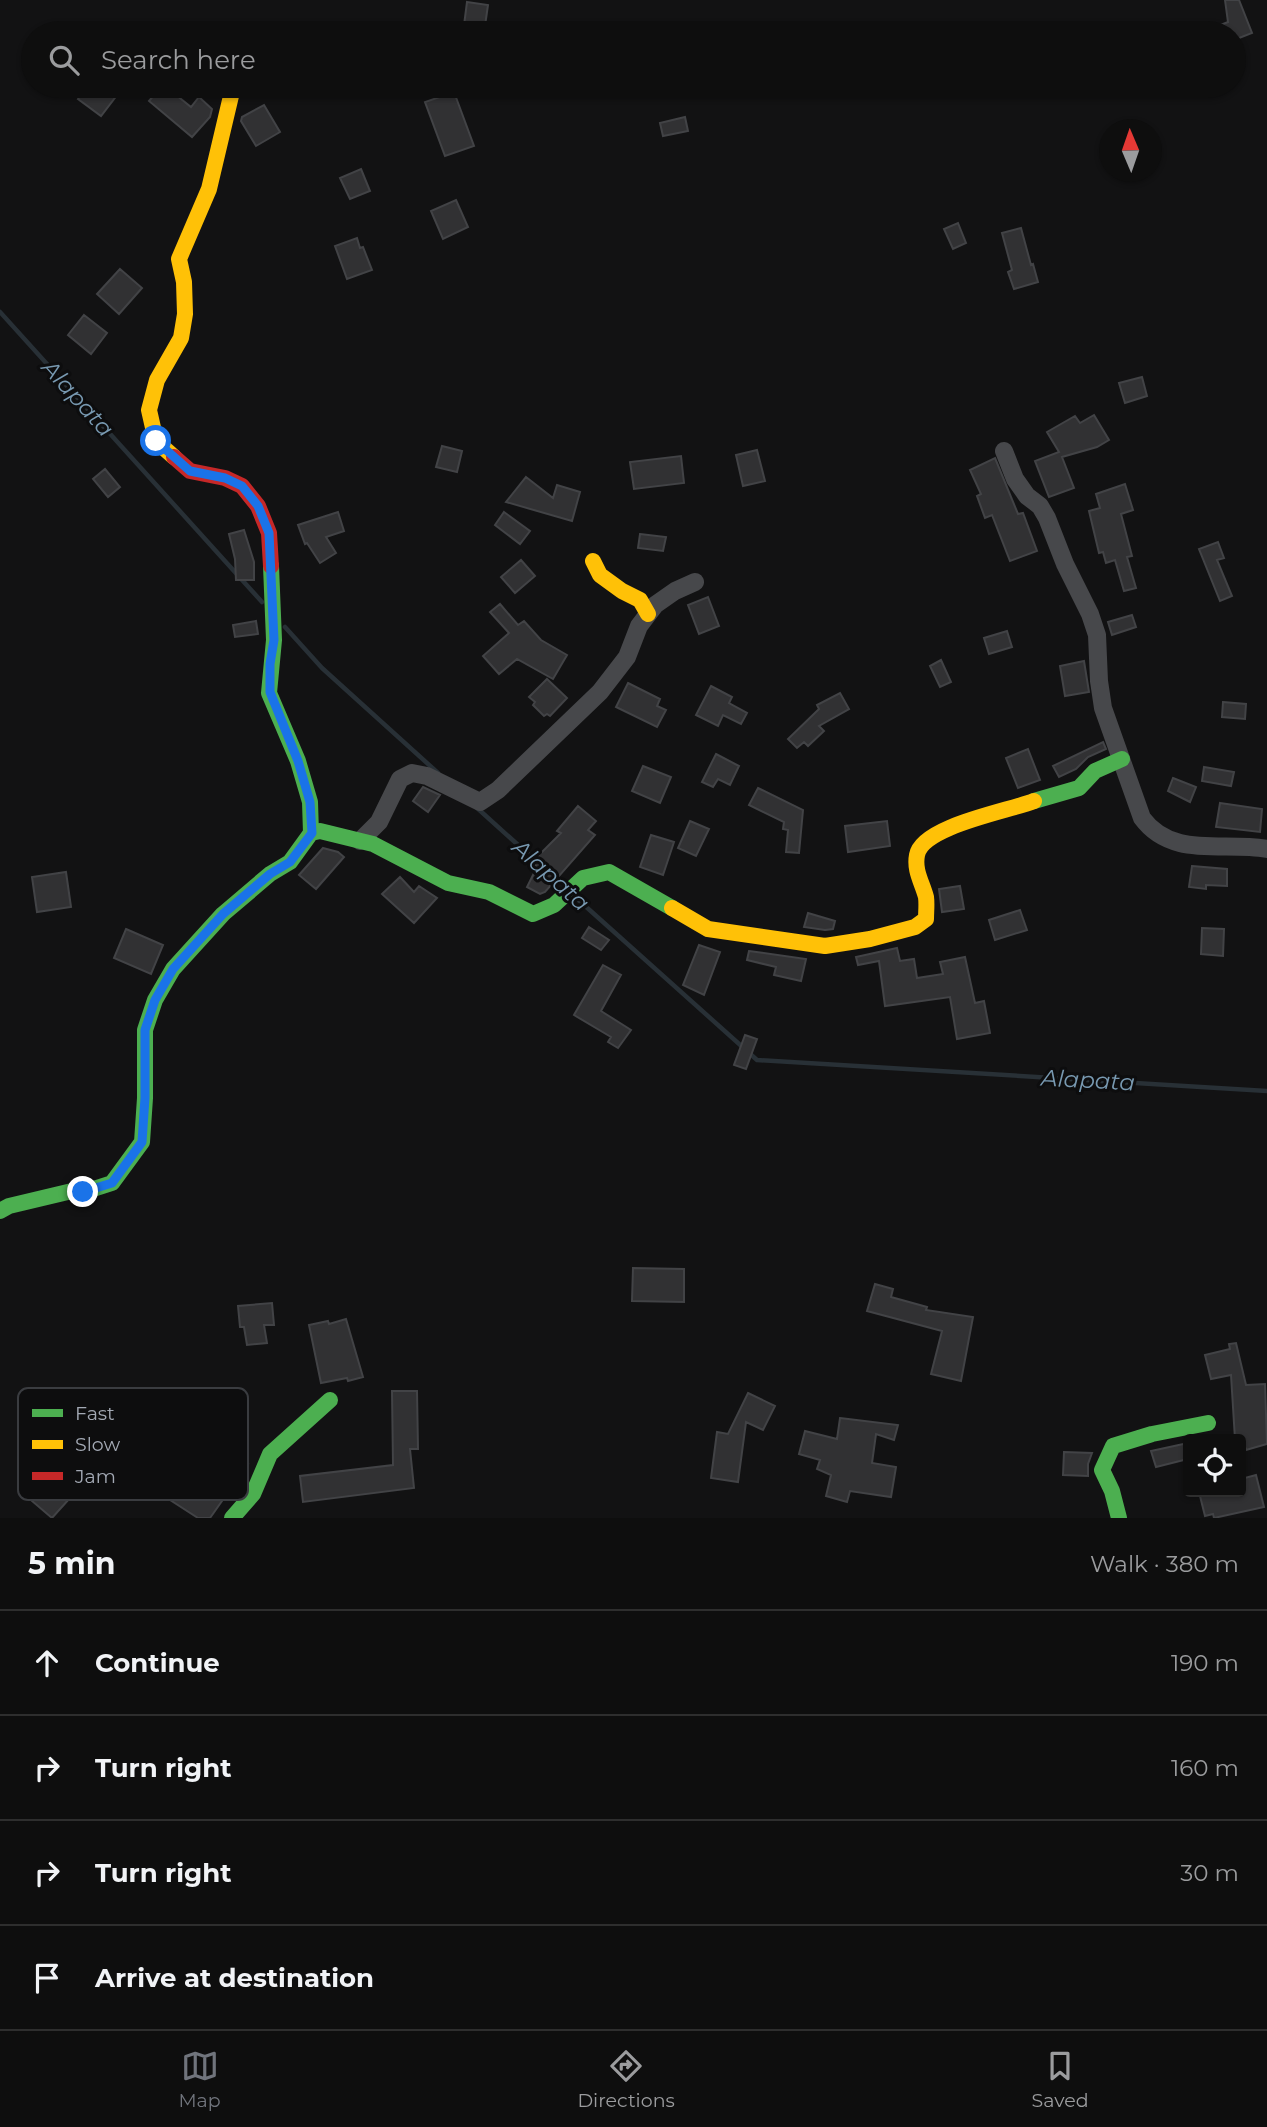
<!DOCTYPE html>
<meta charset="utf-8">
<style>
body{margin:0;font-family:Montserrat,sans-serif;background:#1c1c1c;color:#f1f3f6}
.controls{position:absolute;right:21px;bottom:21px;display:grid;overflow:hidden;border-radius:7px;box-shadow:0 2px 5px #0004}
.controls button{width:63px;height:63px;display:grid;place-items:center;padding:0;border:0;border-bottom:2px solid #2e2e2e;background:#0e0e0e;color:#f1f3f6;font:35px sans-serif}
.compass{position:absolute;left:1099px;top:119px;width:63px;height:63px;border-radius:50%;background:#0e0e0e;box-shadow:0 2px 5px #0004;rotate:358deg}
.stop{position:absolute;width:21px;height:21px;margin:-16px;border:5px solid #1a73e8;border-radius:50%;background:#fff}
.stop.end{background:#1a73e8;border-color:#fff;box-shadow:0 2px 7px #0008}
.list{margin:0;padding:0;list-style:none}
h2{display:flex;justify-content:space-between;align-items:center;height:91px;margin:0;padding:0 28px;font-size:30px}
h2 small{font-size:23px;font-weight:400;color:#9b9c9e}
.list li{display:grid;grid-template-columns:46px 1fr auto;gap:21px;align-items:center;box-sizing:border-box;height:105px;padding:0 28px;border-top:2px solid #2e2e2e}
.list b{display:block;font-size:26px;white-space:nowrap}
.list em{font-size:23px;font-style:normal;color:#9b9c9e}
.icon{flex:none;width:38px;height:38px;fill:none;stroke:currentColor;stroke-width:2;stroke-linecap:round;stroke-linejoin:round}
.map{position:relative;flex:none;width:1267px;height:1518px;overflow:hidden}
.search{position:absolute;background:#0e0e0e;box-shadow:0 2px 5px #0004;left:21px;right:21px;top:21px;height:77px;display:flex;align-items:center;gap:18px;box-sizing:border-box;padding:0 24px;border-radius:38px;color:#9b9c9e;font-size:26px}
.sheet{height:511px;background:#0e0e0e}
nav{display:flex;justify-content:space-around;align-items:center;box-sizing:border-box;height:98px;border-top:2px solid #2e2e2e;background:#0e0e0e;font-size:19px;color:#9b9c9e}
nav a{display:grid;justify-items:center;gap:4px}
nav .on{color:#70747c}
.map>svg:first-child{display:block}
.lines{fill:none;stroke-linecap:round;stroke-linejoin:round}
.stream{stroke:#283036;stroke-width:4.5}
.building{fill:#313133;stroke:#424346;stroke-width:2}
.street{stroke:#47484b;stroke-width:18}
.fast{stroke:#4caf50;stroke-width:16}
.slow{stroke:#ffc107;stroke-width:16}
.jam{stroke:#c62828;stroke-width:16}
.route{stroke:#1a73e8;stroke-width:9}
.labels{text-anchor:middle;stroke-width:6;stroke-linejoin:round;paint-order:stroke}
.water-label{font-size:23px;font-style:italic;fill:#7899b1;stroke:#0d0d0e}
.key{fill:#0d0d0e;stroke:#3a3c40;stroke-width:2}
.key-label{font-size:19px;fill:#a3a9b4}
</style>
<div class="map">
<svg width="1267" height="1518" viewBox="0 0 1267 1518">
<rect width="100%" height="100%" fill="#121213"/>
<g class="lines">
<path class="stream" d="M0 312 262 602
M285 627 322 668 438 773
M476 807 537 862
M574 896 757 1060 1267 1091"/>
</g>
<path class="building" d="M1225 0H1239L1252 33 1234 40V33H1201L1228 22Z
M467 2 488 5 484 33H463Z
M88 86H124L101 116 78 99Z
M162 86H165L191 107 199 97 212 109 210 117 192 137 149 101Z
M454 92 474 146 445 156 425 102Z
M264 105 280 132 256 146 241 121 242 117Z
M685 117 688 131 663 136 660 123Z
M361 169 370 191 350 199 340 178Z
M456 200 468 227 443 239 431 211Z
M958 223 966 243 953 249 944 229Z
M1021 228 1031 265 1033 264 1038 282 1014 289 1008 272 1012 270 1002 233Z
M357 238 360 248 363 247 372 270 347 279 335 246Z
M120 269 142 288 119 314 97 294Z
M84 315 107 333 91 354 68 335Z
M1142 377 1147 396 1125 403 1119 383Z
M1094 415 1109 440 1097 447 1062 457 1074 488 1049 497 1035 461 1059 452 1047 432 1075 416 1080 423Z
M442 446 462 451 457 472 436 467Z
M757 450 765 481 743 486 736 455Z
M681 456 684 483 634 489 630 462Z
M995 458 1018 514 1023 513 1037 551 1010 561 992 515 985 518 977 496 981 494 970 470Z
M105 469 120 487 108 497 93 479Z
M526 477 553 498 557 485 580 492 572 521 506 502Z
M1125 484 1133 510 1121 514 1132 556 1127 557 1136 588 1124 591 1115 560 1106 563 1103 552 1099 553 1089 511 1100 508 1096 494Z
M338 512 344 531 326 537 336 553 320 563 307 543 305 544 298 525Z
M504 512 530 531 520 544 495 525Z
M244 530 254 562V580H236L235 559 229 534Z
M640 534 666 537 663 551 638 548Z
M1218 542 1224 558 1217 560 1232 596 1220 601 1199 549Z
M521 560 535 576 515 593 501 577Z
M708 597 719 626 699 634 688 605Z
M500 604 518 625 524 621 541 640 567 655 553 679 517 659 499 674 483 656 509 633 490 612Z
M1132 615 1136 627 1112 635 1108 622Z
M256 621 258 634 235 637 233 625Z
M1007 631 1012 647 989 654 984 638Z
M941 660 951 682 940 687 930 666Z
M1084 661 1089 692 1065 696 1060 666Z
M547 679 567 698 550 716 547 714 544 716 533 705 535 702 529 697Z
M628 683 660 699 657 706 666 710 657 727 616 707Z
M711 686 732 697 729 703 747 713 741 724 723 715 718 726 696 715Z
M840 693 849 709 819 726 824 731 808 746 804 742 797 748 788 739 819 709 817 705Z
M1223 702 1246 704 1245 719 1222 717Z
M1103 742 1106 749 1088 757 1076 769 1059 777 1053 766Z
M1028 749 1040 780 1018 788 1006 758Z
M716 754 739 766 730 785 718 779 713 787 702 782Z
M643 766 671 777 660 803 632 791Z
M1204 767 1234 772 1231 786 1202 781Z
M1173 778 1196 787 1190 802 1168 791Z
M423 787 440 795 428 812 413 801Z
M758 788 803 810 799 853 786 852 788 830 783 829 784 822 749 805Z
M1220 803 1262 809 1260 832 1216 827Z
M578 806 596 821 588 830 595 835 545 892 540 894 527 887 537 867 532 862 561 833 557 831Z
M690 821 709 829 696 856 678 848Z
M887 821 890 846 848 852 845 826Z
M651 835 674 842 663 875 640 867Z
M323 848 338 852 344 857 316 889 299 875Z
M1192 866 1227 869V886L1206 885V889L1189 887Z
M66 872 71 907 37 912 32 877Z
M400 877 414 892 419 886 437 898 414 923 382 894Z
M960 886 964 909 942 912 939 889Z
M1020 910 1027 930 995 940 989 920Z
M808 913 835 921 833 929 825 930 804 927Z
M589 927 609 940 601 950 582 938Z
M1202 928 1224 929 1223 956 1201 954Z
M126 929 163 945 151 974 114 958Z
M699 945 720 952 704 995 683 985Z
M897 948 900 961 914 959 917 978 943 974 940 962 965 957 975 1003 984 1001 990 1033 957 1039 950 997 885 1006 879 961 858 965 856 957Z
M749 951 806 959 801 981 774 975 776 967 747 960Z
M603 965 621 975 601 1011 631 1030 618 1048 608 1042 611 1037 574 1015Z
M745 1035 757 1039 746 1069 734 1065Z
M633 1268 684 1269V1302L632 1301Z
M875 1284 893 1289 891 1297 927 1307 926 1310 973 1317 961 1381 931 1374 942 1331 867 1311Z
M272 1303 274 1325H264L267 1343 247 1345 244 1327H240L238 1306Z
M346 1319 363 1377 348 1381 347 1378 321 1383 309 1325 328 1321 329 1324Z
M1236 1343 1246 1385 1265 1384 1267 1444 1246 1450 1243 1439H1235L1231 1375 1211 1379 1205 1355 1230 1349 1229 1344Z
M392 1391H417L418 1449H410L414 1488 303 1502 300 1476 393 1465Z
M748 1393 775 1406 763 1430 746 1422 738 1482 711 1478 717 1432 728 1434Z
M840 1418 898 1425 894 1440 876 1434 872 1463 896 1467 891 1497 850 1491 847 1502 826 1496 831 1475 817 1469 820 1460 799 1454 805 1431 837 1439Z
M93 1430 136 1465 109 1496 88 1478 52 1518 32 1501Z
M208 1437 248 1464 210 1518H198L167 1498Z
M1188 1443V1459L1156 1467 1151 1451Z
M1064 1452 1092 1453 1088 1464V1476L1063 1475Z
M1256 1475 1264 1507 1214 1518 1213 1514 1205 1516 1199 1492H1241V1479Z"/>
<g class="lines">
<path class="street" d="M1004 451 1015 479 1027 496 1040 506 1047 518 1065 564 1090 614 1097 635 1099 681 1103 708 1142 818C1172 859 1224 841 1267 849
M360 841 379 822 400 779 412 773 427 776 480 802 498 790 600 692 627 657 639 626 655 605 675 591 695 582"/>
<path class="fast" d="M271 566 274 640 269 693 298 761 310 802 311 833
M1034 801 1079 788 1095 771 1122 759
M0 1211 9 1206 72 1191 84 1192 112 1183 142 1142 145 1098V1030L155 1000 173 969 223 914 270 874 290 862 311 833 320 831 373 844 448 883 489 892 533 914 554 905 583 878 609 872 672 908
M232 1518 253 1494 270 1454 330 1400
M1119 1518 1112 1491 1102 1470 1113 1446 1152 1434 1208 1423"/>
<path class="slow" d="M174 457 156 441 149 410 157 380 181 338 185 314 184 282 179 259 209 189 231 96
M593 561 600 575 622 591 640 600 648 614
M672 908 708 929 825 946 870 939 915 927 926 919C926 912 927 904 926 897 922 882 914 871 917 855 922 826 1009 811 1034 801"/>
<path class="jam" d="M174 457 190 471 225 478 242 486 258 506 269 533 271 566"/>
</g>
<g class="lines">
<path class="route" d="M83 1192 112 1183 142 1142 145 1098V1030L155 1000 173 969 223 914 270 874 290 862 312 833 310 802 298 761 270 692V664L274 640 269 533 258 506 242 486 225 478 190 471 156 441"/>
</g>
<g class="labels">
<g class="water-label">
<text transform="translate(78 398) rotate(48)" y="8">Alapata</text>
<text transform="translate(551 875) rotate(42)" y="8">Alapata</text>
<text transform="translate(1088 1080) rotate(3)" y="8">Alapata</text>
</g>
</g>
<rect x="18" y="1388" width="230" height="112" rx="10" class="key"/>
<rect x="32" y="1409" width="31" height="8" fill="#4caf50"/>
<rect x="32" y="1440" width="31" height="9" fill="#ffc107"/>
<rect x="32" y="1472" width="31" height="8" fill="#c62828"/>
<g class="key-label">
<text x="75" y="1420">Fast</text>
<text x="75" y="1451">Slow</text>
<text x="75" y="1483">Jam</text>
</g>
</svg>
<div class="controls">
<button><svg class="icon" aria-label="locate" viewBox="0 0 24 24"><circle cx="12" cy="12" r="6"/><path d="M12 2v4M12 18v4M2 12h4M18 12h4"/></svg></button>
</div>
<svg class="compass" viewBox="-18 -18 36 36"><path d="M0-13l5 13h-10z" fill="#e53935"/><path d="M0 13l5-13h-10z" fill="#9b9c9e"/></svg>
<div class="stop" style="left:156px;top:441px"></div>
<div class="stop end" style="left:83px;top:1192px"></div>
<div class="search"><svg class="icon" aria-label="search" viewBox="0 0 24 24"><circle cx="10" cy="10" r="6"/><path d="M15 15l6 6"/></svg>Search here</div>
</div>
<section class="sheet">
<h2>5 min<small>Walk · 380 m</small></h2>
<ul class="list">
<li><svg class="icon" aria-label="ahead" viewBox="0 0 24 24"><path d="M12 20V5M6 11l6-6 6 6"/></svg><div><b>Continue</b></div><em>190 m</em></li>
<li><svg class="icon" aria-label="right" viewBox="0 0 24 24"><path d="M7 20v-9h11M14 6l5 5-5 5"/></svg><div><b>Turn right</b></div><em>160 m</em></li>
<li><svg class="icon" aria-label="right" viewBox="0 0 24 24"><path d="M7 20v-9h11M14 6l5 5-5 5"/></svg><div><b>Turn right</b></div><em>30 m</em></li>
<li><svg class="icon" aria-label="arrive" viewBox="0 0 24 24"><path d="M6 21V4h12l-3 4 3 4H6"/></svg><div><b>Arrive at destination</b></div></li>
</ul>
</section>
<nav>
<a class="on"><svg class="icon" aria-label="map" viewBox="0 0 24 24"><path d="M3 6l6-2 6 2 6-2v14l-6 2-6-2-6 2zM9 4v14M15 6v14"/></svg>Map</a>
<a><svg class="icon" aria-label="directions" viewBox="0 0 24 24"><path d="M12 3l9 9-9 9-9-9zM9 14v-3h6M13 9l2 2-2 2"/></svg>Directions</a>
<a><svg class="icon" aria-label="saved" viewBox="0 0 24 24"><path d="M7 4h10v16l-5-4-5 4z"/></svg>Saved</a>
</nav>
